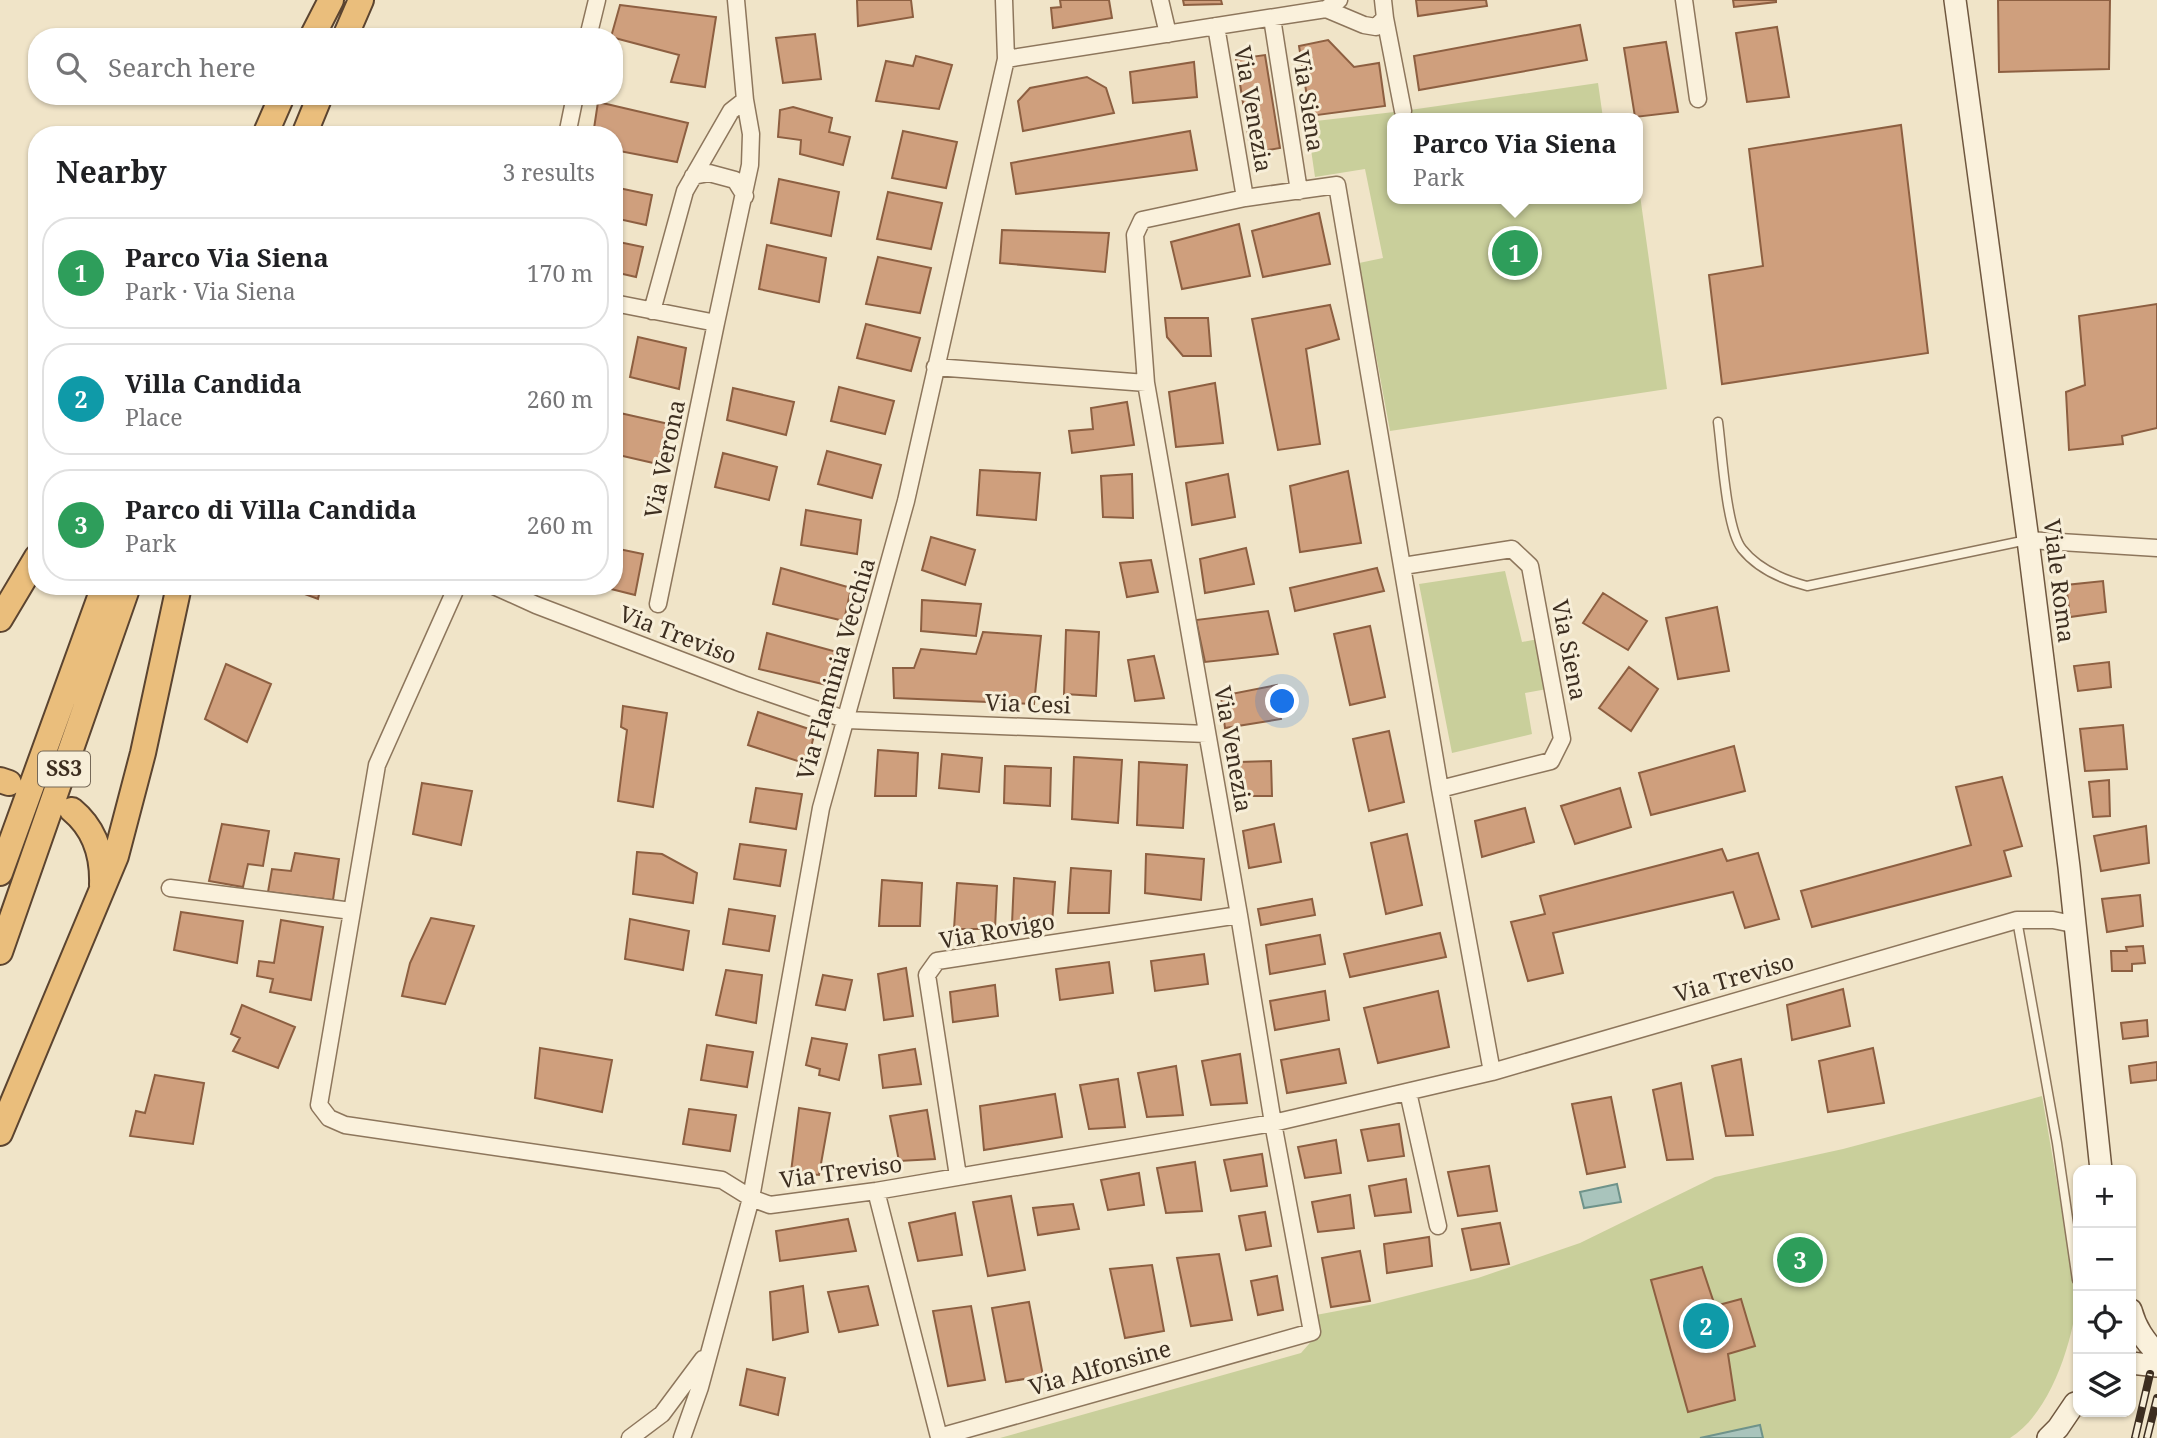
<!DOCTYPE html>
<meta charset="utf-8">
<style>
body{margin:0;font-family:"Noto Serif",serif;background:#f6f6f6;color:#202124}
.controls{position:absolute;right:21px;bottom:21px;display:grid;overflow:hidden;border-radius:14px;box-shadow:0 2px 5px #0004}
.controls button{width:63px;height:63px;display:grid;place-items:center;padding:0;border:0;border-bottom:2px solid #e0e0e0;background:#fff;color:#202124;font:35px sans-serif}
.you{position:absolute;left:1283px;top:702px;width:24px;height:24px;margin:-18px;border:5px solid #fff;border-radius:50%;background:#1a73e8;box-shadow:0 0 0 10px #1a73e833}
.badge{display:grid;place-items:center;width:46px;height:46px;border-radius:50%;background:#9e2a2b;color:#fff;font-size:23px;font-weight:700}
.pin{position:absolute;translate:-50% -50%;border:4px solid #fff;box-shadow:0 2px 7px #0006}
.popup{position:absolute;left:1387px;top:113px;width:256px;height:91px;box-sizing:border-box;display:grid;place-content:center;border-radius:14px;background:#fff;filter:drop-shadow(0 2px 5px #0005);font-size:23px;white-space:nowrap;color:#757577}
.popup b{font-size:26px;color:#202124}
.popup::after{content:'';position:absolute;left:50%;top:100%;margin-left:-14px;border:14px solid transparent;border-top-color:#fff}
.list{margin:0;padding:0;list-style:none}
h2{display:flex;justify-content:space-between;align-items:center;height:91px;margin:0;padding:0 28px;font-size:30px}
h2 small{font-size:23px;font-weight:400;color:#757577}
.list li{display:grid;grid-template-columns:46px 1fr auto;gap:21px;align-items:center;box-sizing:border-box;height:112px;margin:0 14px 14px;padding:0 14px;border:2px solid #e0e0e0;border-radius:28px}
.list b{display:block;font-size:26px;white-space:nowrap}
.list p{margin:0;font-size:23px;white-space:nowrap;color:#757577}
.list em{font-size:23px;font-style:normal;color:#757577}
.icon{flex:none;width:38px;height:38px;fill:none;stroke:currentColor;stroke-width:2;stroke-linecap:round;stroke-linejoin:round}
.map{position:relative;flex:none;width:2157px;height:1438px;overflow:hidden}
.search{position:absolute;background:#fff;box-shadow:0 2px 5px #0004;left:28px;top:28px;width:595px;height:77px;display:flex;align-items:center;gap:18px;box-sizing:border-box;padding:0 24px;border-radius:28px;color:#757577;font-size:26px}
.panel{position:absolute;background:#fff;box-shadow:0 2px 5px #0004;left:28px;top:126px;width:595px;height:469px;border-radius:28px}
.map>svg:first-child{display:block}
.green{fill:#c9cf9b}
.water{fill:#a9c4bc;stroke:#6f938a;stroke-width:2}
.building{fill:#cf9f7d;stroke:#8d5f41;stroke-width:2}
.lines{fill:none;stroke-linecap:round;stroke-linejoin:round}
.service-casing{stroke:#8d765c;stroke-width:11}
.minor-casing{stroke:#8d765c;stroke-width:19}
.secondary-casing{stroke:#6f573f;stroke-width:24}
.trunk-casing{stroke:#5b4430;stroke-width:28}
.service{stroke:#faf1dc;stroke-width:8}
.minor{stroke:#faf1dc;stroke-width:16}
.secondary{stroke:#faf1dc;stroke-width:21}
.trunk{stroke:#eabe7c;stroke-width:24}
.rail-casing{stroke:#3d2e20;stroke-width:8}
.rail{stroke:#f7eed8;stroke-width:5;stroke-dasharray:16;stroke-linecap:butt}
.labels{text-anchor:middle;stroke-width:6;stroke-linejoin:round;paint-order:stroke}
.shield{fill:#f7eed8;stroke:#756857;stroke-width:2}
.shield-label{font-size:21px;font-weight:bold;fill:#3d2e20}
.street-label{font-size:23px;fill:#3d2e20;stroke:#f7eed8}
</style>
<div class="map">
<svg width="2157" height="1438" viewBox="0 0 2157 1438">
<rect width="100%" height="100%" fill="#f0e4c8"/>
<path class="green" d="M1598 83 1603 118H1392V199H1638V181L1667 389 1390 431 1359 263 1383 258 1365 169 1315 177 1307 122 1403 111Z
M1505 571 1522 642 1538 639 1547 689 1525 693 1532 734 1452 753 1419 584Z
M2042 1096 2074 1281H2078C2078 1329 2053 1412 2010 1438H1000L1301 1353 1316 1336V1315L1374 1304 1478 1278 1580 1243 1715 1177 1843 1149Z"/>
<path class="water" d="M1617 1184 1621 1202 1584 1208 1580 1192Z
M1760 1425 1763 1438H1700Z"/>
<path class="building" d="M857 0H911L913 17 858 26Z
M1060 0H1109L1112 18 1053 28 1051 8 1061 7Z
M1183 0H1221L1222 4 1184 5Z
M1416 0H1486L1487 6 1418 16Z
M1733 0H1776V2L1734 7Z
M1998 0H2110L2109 69 1999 72Z
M620 5 716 17 705 87 671 82 679 55 611 37Z
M1580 25 1587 60 1419 90 1414 56Z
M1777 27 1789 97 1747 102 1736 33Z
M815 34 821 79 783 83 776 38Z
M1328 40 1354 67 1379 63 1385 106 1310 116 1299 46Z
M1666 42 1678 112 1635 117 1624 48Z
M1265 55 1280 148 1251 153 1236 59Z
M916 56 952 65 939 109 876 101 886 61 913 66Z
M1194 62 1197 97 1133 103 1130 72Z
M1087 77 1106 88 1114 113 1023 131 1018 101 1030 88Z
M598 102 688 123 677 162 614 150V135H593Z
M793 107 832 118 829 132 850 137 843 165 800 154 801 140 778 137 780 110Z
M1901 125 1928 353 1722 384 1709 275 1763 266 1749 149Z
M903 131 957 142 946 188 892 178Z
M1190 131 1197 170 1016 194 1011 163Z
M779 179 839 192 831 236 771 223Z
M614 187 652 195 646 225 614 218Z
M888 192 942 203 931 249 877 239Z
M1319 213 1330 264 1263 277 1252 231Z
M1239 224 1250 276 1182 289 1171 242Z
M1002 230 1109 233 1105 272 1000 263Z
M614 241 643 247 636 277 614 272Z
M767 245 826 258 819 302 759 289Z
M878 257 931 268 920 313 866 304Z
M2157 304V428L2122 436 2123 444 2069 450 2066 392 2085 385 2079 316Z
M1330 305 1339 339 1306 349 1320 444 1278 450 1252 319Z
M1165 318H1208L1211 356H1183L1167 337Z
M866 324 920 338 911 371 857 358Z
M638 337 686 348 679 389 630 377Z
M1215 383 1223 443 1176 447 1169 392Z
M839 387 894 401 885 434 831 421Z
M733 388 794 402 786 435 727 420Z
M1127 402 1134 445 1072 453 1069 431 1093 429 1091 408Z
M620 413 669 424 662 465 614 454Z
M827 451 881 465 872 498 818 484Z
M723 453 777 467 769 500 715 487Z
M980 470 1040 473 1036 520 977 515Z
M1348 471 1361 543 1300 552 1290 486Z
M1132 474 1133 518 1103 517 1101 476Z
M1228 474 1235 517 1192 525 1186 483Z
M806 510 861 520 857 554 801 545Z
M931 537 975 550 965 585 922 570Z
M614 548 643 554 635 595 599 586H614Z
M1246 548 1254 584 1205 593 1200 559Z
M1151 560 1158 592 1127 597 1120 563Z
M781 568 851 588 844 621 773 604Z
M1377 568 1384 591 1295 611 1290 588Z
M2103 581 2106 612 2070 617 2066 585Z
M283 586H321L318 599Z
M1603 593 1647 621 1628 650 1583 623Z
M922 600 981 604 976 636 921 631Z
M1717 607 1729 671 1678 679 1666 618Z
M1268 611 1278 654 1205 662 1196 620Z
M1370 626 1385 697 1350 705 1334 634Z
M1066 630 1099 632 1096 696 1064 694Z
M983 632 1041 636 1034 704 894 698 893 668H914L921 649 976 654Z
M767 633 837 652 831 686 759 669Z
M1154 656 1164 698 1135 701 1128 660Z
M2109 662 2111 687 2078 691 2074 666Z
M226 664 271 684 247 742 205 719Z
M1629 667 1658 689 1631 731 1599 708Z
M1277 685 1281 719 1225 728 1221 696Z
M623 706 667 713 653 807 618 801 627 730 621 727Z
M758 712 815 731 807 764 748 745Z
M2123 725 2127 769 2085 771 2080 729Z
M1389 731 1404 802 1369 811 1353 739Z
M1734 746 1745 791 1651 815 1639 773Z
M878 750 918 753 916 796H875Z
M942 754 982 758 979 792 939 788Z
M1074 757 1122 760 1118 823 1072 819Z
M1271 761 1272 796H1241L1239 762Z
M1139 762 1187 765 1183 828 1137 825Z
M1005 766 1051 768 1050 806 1004 803Z
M2002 777 2022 846 2004 851 2011 876 1812 927 1801 891 1971 845 1956 787Z
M2109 780 2110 816 2093 817 2089 782Z
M422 783 472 791 461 845 413 834Z
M756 788 802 794 796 829 750 822Z
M1620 788 1631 827 1575 844 1561 806Z
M1525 808 1534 842 1482 857 1475 821Z
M222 824 269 831 263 866 248 864 243 887 209 881Z
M1274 824 1281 862 1249 868 1243 831Z
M2146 826 2149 863 2101 871 2094 836Z
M1407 834 1422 905 1386 914 1371 843Z
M740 844 786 850 780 886 734 879Z
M1722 849 1727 861 1758 853 1779 919 1745 928 1733 892 1553 933 1563 973 1528 981 1511 922 1545 914 1540 896Z
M637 852 662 854 697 873 693 903 633 894Z
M295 853 339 859 333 900 268 892 272 869 291 871Z
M1146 854 1204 859 1201 900 1145 893Z
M1071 868 1111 871 1109 913H1068Z
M1014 878 1055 882 1052 924H1012Z
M882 880 922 883 920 926H879Z
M957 883 997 886 995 929H954Z
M2140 895 2143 926 2107 932 2102 899Z
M1312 899 1315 915 1261 925 1258 909Z
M729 909 775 916 769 951 723 944Z
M181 912 243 921 237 963 174 950Z
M431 918 474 926 445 1004 402 996 410 963Z
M630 919 689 931 683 970 625 959Z
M281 920 323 927 311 1000 270 992 273 979 257 976 259 961 274 963Z
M1440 933 1446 957 1350 977 1344 954Z
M1320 935 1325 964 1270 974 1266 945Z
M2143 946 2145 963 2132 964V971H2112L2111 951H2127L2126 947Z
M1204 954 1208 984 1155 991 1151 961Z
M1109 962 1113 993 1060 1000 1056 969Z
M906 968 913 1016 884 1020 878 974Z
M726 970 762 975 756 1023 716 1015Z
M823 975 852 980 845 1010 816 1005Z
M995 985 998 1016 953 1022 950 992Z
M1843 989 1850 1026 1792 1040 1787 1005Z
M1325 991 1329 1020 1275 1030 1270 1001Z
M1438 991 1449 1047 1378 1063 1364 1008Z
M242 1005 295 1027 278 1068 233 1051 240 1038 231 1034Z
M2147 1020 2148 1036 2123 1039 2121 1023Z
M812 1038 847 1044 839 1080 819 1075 820 1069 806 1065Z
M707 1045 753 1052 747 1087 701 1080Z
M540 1048 612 1060 602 1112 535 1098Z
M1873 1048 1884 1103 1828 1112 1819 1061Z
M915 1049 921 1084 883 1088 879 1055Z
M1339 1049 1346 1083 1287 1093 1281 1060Z
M1240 1054 1247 1103 1211 1105 1202 1061Z
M1741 1059 1753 1135 1726 1136 1712 1066Z
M2157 1062V1080L2131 1083 2129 1066Z
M1176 1066 1183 1115 1147 1117 1138 1073Z
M155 1075 204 1083 193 1144 130 1136 136 1111 145 1113Z
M1118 1079 1125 1127 1089 1129 1080 1085Z
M1681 1083 1693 1159 1667 1160 1653 1090Z
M1055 1094 1062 1137 984 1150 980 1106Z
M1611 1097 1625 1167 1587 1174 1572 1104Z
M799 1108 830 1113 819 1175 791 1172Z
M689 1109 736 1115 730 1151 683 1144Z
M927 1110 935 1159 899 1161 890 1116Z
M1399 1124 1404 1156 1368 1161 1361 1130Z
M1336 1140 1341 1173 1305 1178 1298 1147Z
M1262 1154 1267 1186 1231 1191 1224 1160Z
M1195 1162 1202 1211 1166 1213 1157 1168Z
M1489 1166 1497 1211 1458 1216 1448 1172Z
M1139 1173 1144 1205 1108 1210 1101 1180Z
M1406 1179 1411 1212 1375 1216 1369 1186Z
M1350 1195 1354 1228 1318 1232 1312 1202Z
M1011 1196 1025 1270 988 1276 973 1202Z
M1073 1204 1079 1229 1038 1235 1033 1208Z
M1265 1212 1271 1246 1246 1250 1239 1216Z
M955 1213 962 1255 918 1261 909 1223Z
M848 1219 856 1251 780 1261 776 1231Z
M1500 1223 1509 1264 1471 1270 1462 1229Z
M1429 1237 1432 1266 1387 1273 1384 1244Z
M1360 1251 1370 1301 1331 1307 1322 1258Z
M1219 1254 1232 1320 1191 1326 1177 1258Z
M1152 1265 1164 1331 1125 1338 1110 1269Z
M1702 1267 1715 1306 1741 1299 1755 1346 1728 1354 1735 1400 1688 1412 1651 1280Z
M1277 1276 1283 1310 1258 1315 1251 1281Z
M803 1286 808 1332 773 1340 770 1292Z
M868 1286 878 1325 839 1332 828 1292Z
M1029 1302 1043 1376 1006 1382 992 1308Z
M971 1306 985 1380 948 1386 933 1311Z
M747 1369 785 1378 778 1415 740 1405Z"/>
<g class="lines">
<defs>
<path id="service" d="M1718 422C1722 451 1726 529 1742 549 1758 569 1784 580 1807 586L2027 540
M2017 920 2057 1143 2077 1280"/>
<path id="minor" d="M1160 0 1168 34
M1684 0 1698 99
M1326 9 1364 25 1376 27 1385 18 1383 0
M1272 18 1299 191
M1385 18 1403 111
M1216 26 1245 198
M588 37 597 0
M1006 59 1326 9 1339 0
M567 135 575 96
M693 176 709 173 735 180 745 196
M614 303 716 323 658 604
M652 311 685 191 731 111 745 100
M716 323 750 165 751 134 745 100 736 0
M935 367 1146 383
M2028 540 2157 548
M1403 566 1512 549 1530 566 1562 739 1551 761 1440 789
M457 586 377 765 319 1105 329 1118 345 1125 722 1180 751 1198 770 1205 876 1191 1273 1123 1492 1072 2017 920H2053L2073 924
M494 586 536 605 743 684 847 720 1207 734
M170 888 352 911
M1408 1092 1438 1226
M958 1176 927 975 937 961 1239 915
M876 1191 939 1437 1312 1332 1273 1123 1239 915 1146 383 1135 235 1142 220 1245 198 1337 185 1440 789 1492 1072
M630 1438 662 1414 703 1359
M682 1438 700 1387 751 1198 821 808 906 501 1006 59 1004 0"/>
<path id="secondary" d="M1955 0 2028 540 2069 867 2101 1170
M2131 1310C2136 1328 2144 1340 2157 1353
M2131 1363 2157 1366
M2048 1438 2058 1428 2075 1403"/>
<path id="trunk" d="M312 37 331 0
M345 37 361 0
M265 135 282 96
M304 135 320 96
M0 619 37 557
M0 780 9 783
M72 810C95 829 103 856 102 885
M0 873 104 586
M0 952 128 586
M0 1133 116 856 143 753 179 586"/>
</defs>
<use href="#service" class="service-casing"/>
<use href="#minor" class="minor-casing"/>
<use href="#secondary" class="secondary-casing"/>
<use href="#trunk" class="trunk-casing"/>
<use href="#service" class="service"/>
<use href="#minor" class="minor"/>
<use href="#secondary" class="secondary"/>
<use href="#trunk" class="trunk"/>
<defs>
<path id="rail" d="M2135 1438 2150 1374
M2147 1438 2157 1398"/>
</defs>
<use href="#rail" class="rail-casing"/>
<use href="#rail" class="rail"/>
</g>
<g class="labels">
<rect class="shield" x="38" y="751.5" width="52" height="35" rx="5"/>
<g class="shield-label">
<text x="64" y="776">SS3</text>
</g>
<g class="street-label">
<text transform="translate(1308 101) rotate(81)" y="8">Via Siena</text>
<text transform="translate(1253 109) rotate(80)" y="8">Via Venezia</text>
<text transform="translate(665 459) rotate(-78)" y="8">Via Verona</text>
<text transform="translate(2059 581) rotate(83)" y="8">Viale Roma</text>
<text transform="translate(678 635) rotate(21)" y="8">Via Treviso</text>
<text transform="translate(1569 650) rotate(79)" y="8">Via Siena</text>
<text transform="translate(836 669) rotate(-74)" y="8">Via Flaminia Vecchia</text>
<text transform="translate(1028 704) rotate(2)" y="8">Via Cesi</text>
<text transform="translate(1233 749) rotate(80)" y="8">Via Venezia</text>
<text transform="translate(997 931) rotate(-10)" y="8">Via Rovigo</text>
<text transform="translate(1734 978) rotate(-16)" y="8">Via Treviso</text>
<text transform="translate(841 1172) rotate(-8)" y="8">Via Treviso</text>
<text transform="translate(1100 1368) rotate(-16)" y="8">Via Alfonsine</text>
</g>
</g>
</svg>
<div class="controls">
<button>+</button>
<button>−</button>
<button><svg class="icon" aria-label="locate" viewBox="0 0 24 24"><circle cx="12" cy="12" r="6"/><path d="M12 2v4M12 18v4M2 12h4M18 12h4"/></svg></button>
<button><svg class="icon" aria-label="layers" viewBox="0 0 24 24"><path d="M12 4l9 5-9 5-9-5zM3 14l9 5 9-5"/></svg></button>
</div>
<div class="you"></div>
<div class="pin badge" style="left:1515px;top:253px;background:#2e9e5b">1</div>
<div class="popup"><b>Parco Via Siena</b>Park</div>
<div class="pin badge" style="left:1706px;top:1326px;background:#0f9aa8">2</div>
<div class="pin badge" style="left:1800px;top:1260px;background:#2e9e5b">3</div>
<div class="search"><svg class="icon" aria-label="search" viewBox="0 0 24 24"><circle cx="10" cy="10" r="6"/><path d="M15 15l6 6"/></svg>Search here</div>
<section class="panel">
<h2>Nearby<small>3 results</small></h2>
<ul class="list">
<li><span class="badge" style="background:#2e9e5b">1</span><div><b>Parco Via Siena</b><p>Park · Via Siena</p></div><em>170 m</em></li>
<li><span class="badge" style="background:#0f9aa8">2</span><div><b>Villa Candida</b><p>Place</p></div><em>260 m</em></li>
<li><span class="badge" style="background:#2e9e5b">3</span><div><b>Parco di Villa Candida</b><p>Park</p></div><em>260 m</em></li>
</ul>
</section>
</div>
